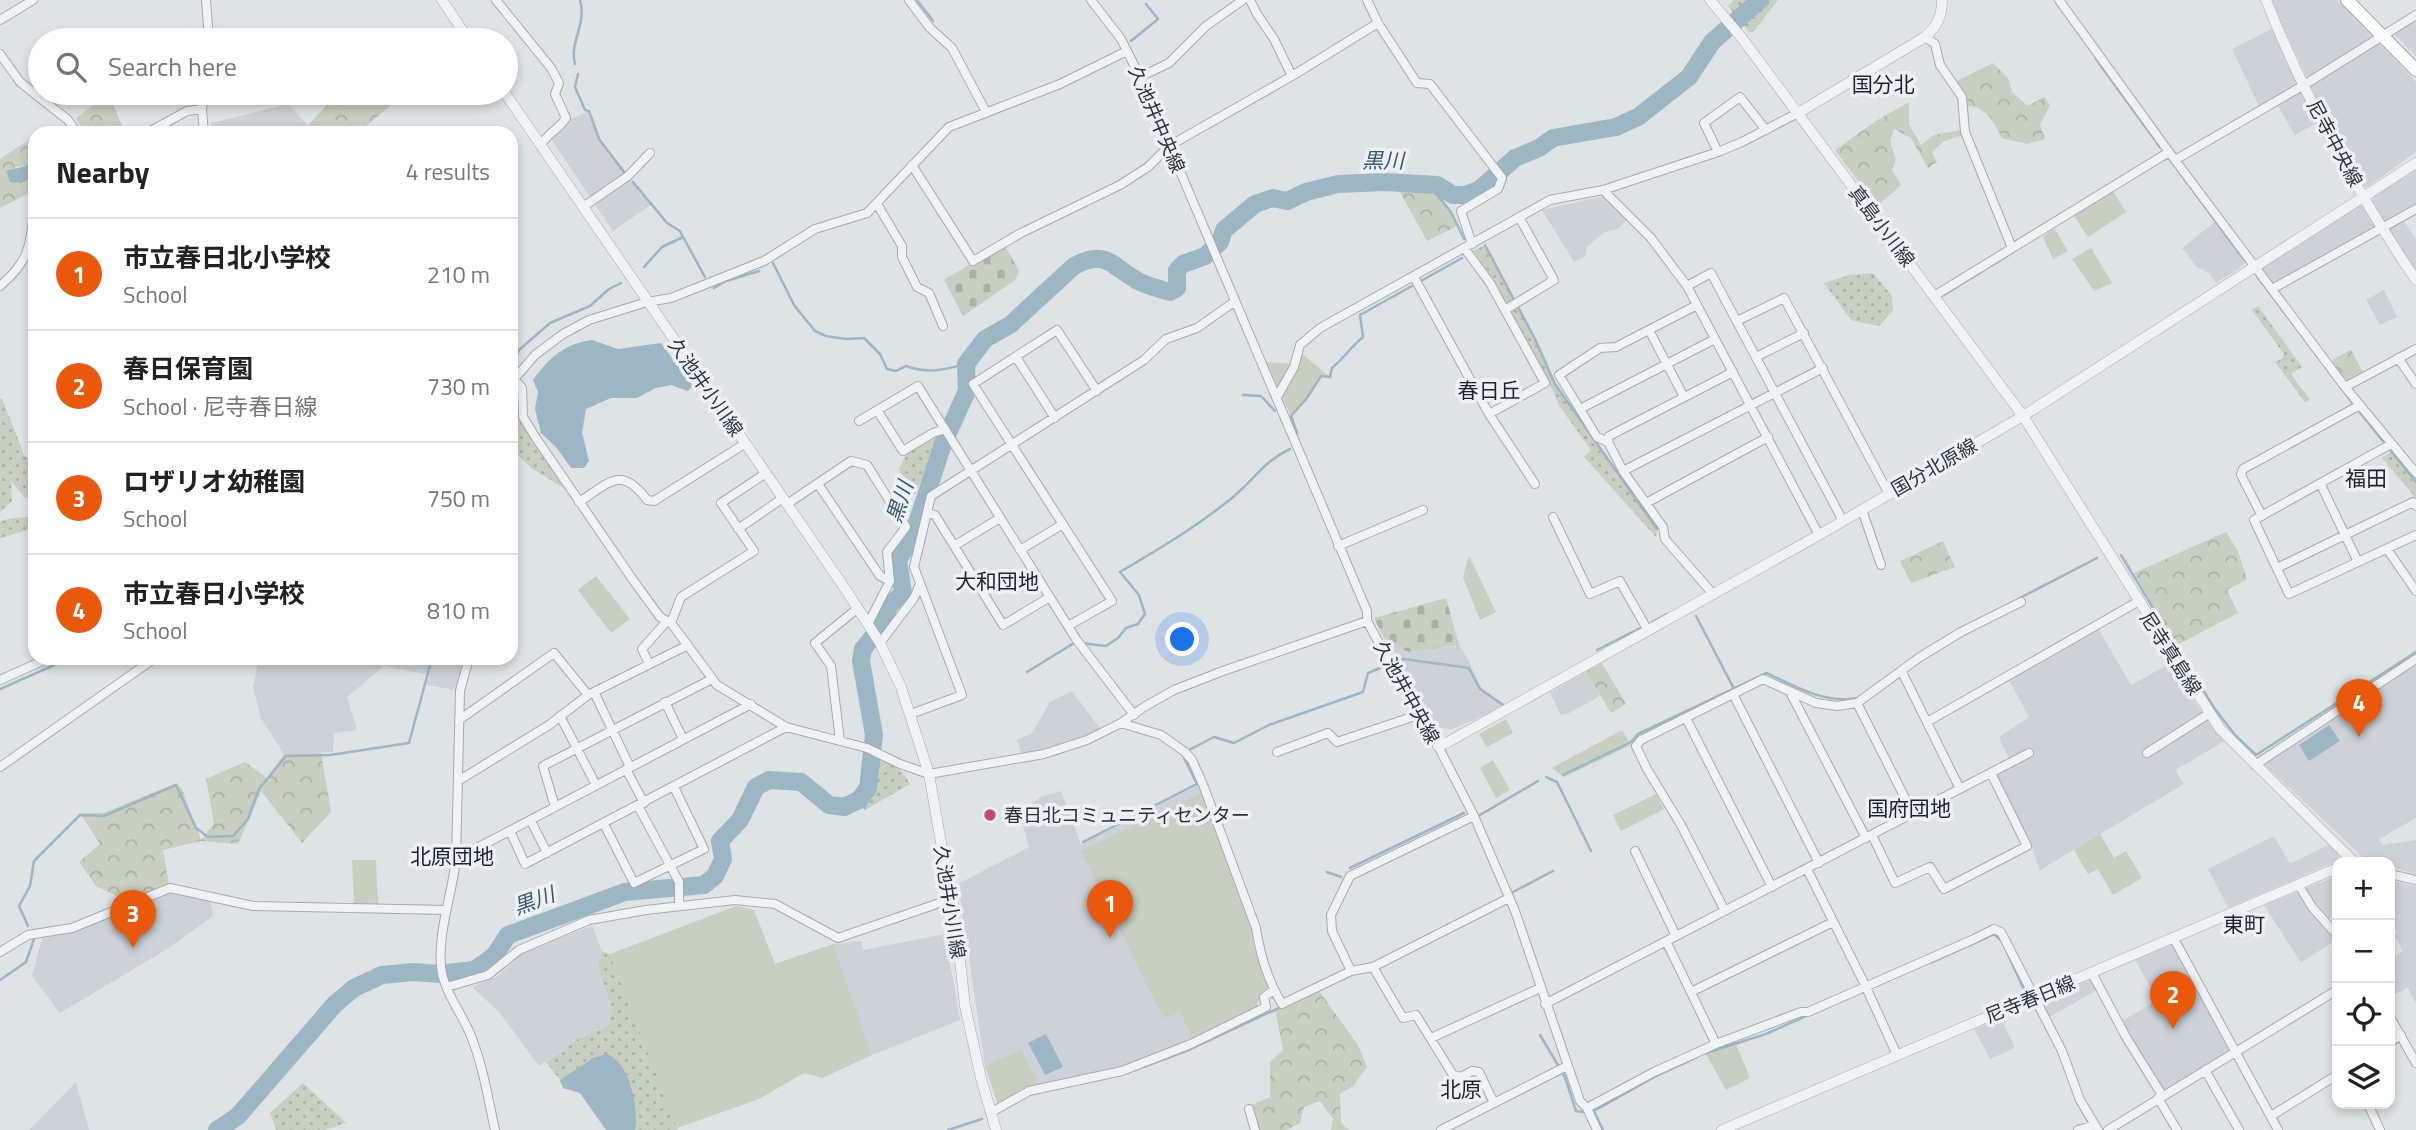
<!DOCTYPE html>
<meta charset="utf-8">
<style>
body{margin:0;font-family:"Titillium Web","Noto Sans JP",sans-serif;background:#f6f6f6;color:#222}
.controls{position:absolute;right:21px;bottom:21px;display:grid;overflow:hidden;border-radius:14px;box-shadow:0 4px 10px #0003}
.controls button{width:63px;height:63px;display:grid;place-items:center;padding:0;border:0;border-bottom:2px solid #e0e0e0;background:#fff;color:#222;font:35px sans-serif}
.you{position:absolute;left:1183px;top:640px;width:24px;height:24px;margin:-18px;border:5px solid #fff;border-radius:50%;background:#1a73e8;box-shadow:0 0 0 10px #1a73e833}
.badge{display:grid;place-items:center;width:46px;height:46px;border-radius:50%;background:#ea580c;color:#fff;font-size:23px;font-weight:700}
.pin{position:absolute;translate:-50% -58px;filter:drop-shadow(0 2px 4px #0008)}
.pin::after{content:'';position:absolute;top:37px;width:24px;height:21px;background:inherit;clip-path:polygon(0 0,100% 0,50% 100%)}
.list{margin:0;padding:0;list-style:none}
h2{display:flex;justify-content:space-between;align-items:center;height:91px;margin:0;padding:0 28px;font-size:30px}
h2 small{font-size:23px;font-weight:400;color:#767676}
.list li{display:grid;grid-template-columns:46px 1fr auto;gap:21px;align-items:center;box-sizing:border-box;height:112px;padding:0 28px;border-top:2px solid #e0e0e0}
.list b{display:block;font-size:26px;white-space:nowrap}
.list p{margin:0;font-size:23px;white-space:nowrap;color:#767676}
.list em{font-size:23px;font-style:normal;color:#767676}
.icon{flex:none;width:38px;height:38px;fill:none;stroke:currentColor;stroke-width:2;stroke-linecap:round;stroke-linejoin:round}
.map{position:relative;flex:none;width:2416px;height:1130px;overflow:hidden}
.search{position:absolute;background:#fff;box-shadow:0 4px 10px #0003;left:28px;top:28px;width:490px;height:77px;display:flex;align-items:center;gap:18px;box-sizing:border-box;padding:0 24px;border-radius:38px;color:#767676;font-size:26px}
.panel{position:absolute;background:#fff;box-shadow:0 4px 10px #0003;left:28px;top:126px;width:490px;height:539px;border-radius:21px}
.map>svg:first-child{display:block}
.built{fill:#ccd2d7}
.grass{fill:url(#grass-dots)}
.forest{fill:url(#forest-crowns)}
.cemetery{fill:url(#cemetery-stones)}
.garden{fill:#c6cfc0}
.water{fill:#9cb6c3}
.lines{fill:none;stroke-linecap:round;stroke-linejoin:round}
.stream{stroke:#9cb6c3;stroke-width:2.5}
.river{stroke:#9cb6c3;stroke-width:18}
.minor-casing{stroke:#a4abaf;stroke-width:10}
.tertiary-casing{stroke:#a4abaf;stroke-width:11}
.primary-casing{stroke:#9ea9b0;stroke-width:14}
.minor{stroke:#f0f3f5;stroke-width:8}
.tertiary{stroke:#f0f3f5;stroke-width:10}
.primary{stroke:#fff;stroke-width:12}
.poi-dot{fill:#c04e74;stroke:#edf1f4;stroke-width:2.5}
.labels{text-anchor:middle;stroke-width:7;stroke-linejoin:round;paint-order:stroke}
.street-label{font-size:19px;fill:#29333b;stroke:#edf1f4}
.poi-label{font-size:19px;fill:#29333b;stroke:#edf1f4;text-anchor:start}
.neighbourhood-label{font-size:21px;fill:#1b242c;stroke:#edf1f4}
.water-label{font-size:21px;font-style:italic;fill:#37586b;stroke:#edf1f4}
</style>
<div class="map">
<svg width="2416" height="1130" viewBox="0 0 2416 1130">
<defs>
<pattern id="grass-dots" width="8" height="8" patternUnits="userSpaceOnUse" patternTransform="scale(1.75)"><rect width="8" height="8" fill="#c6cfc0"/><path d="M2 2h.1M6 6h.1" fill="none" stroke="#aab2a6" stroke-width="1.8" stroke-linecap="round"/></pattern>
<pattern id="forest-crowns" width="20" height="18" patternUnits="userSpaceOnUse" patternTransform="scale(1.75)"><rect width="20" height="18" fill="#c6cfc0"/><path d="M2 6a3 3 0 1 1 6 0M12 15a3 3 0 1 1 6 0" fill="none" stroke="#aab2a6"/></pattern>
<pattern id="cemetery-stones" width="16" height="16" patternUnits="userSpaceOnUse" patternTransform="scale(1.75)"><rect width="16" height="16" fill="#c6cfc0"/><path d="M2 7V4a2 2 0 0 1 4 0v3zM10 15v-3a2 2 0 0 1 4 0v3z" fill="#aab2a6"/></pattern>
</defs>
<rect width="100%" height="100%" fill="#dee3e6"/>
<path class="built" d="M2271 0H2337L2416 82V152L2367 187 2361 185 2336 141Z
M2416 19V56L2394 34Z
M2273 28 2317 123 2295 135 2274 100 2260 108 2232 49Z
M288 104 308 125 301 133H211V123Z
M589 111 599 139 652 204 613 231 551 139 563 129 565 122Z
M2416 168V206L2400 215 2416 239V272L2372 202 2374 195Z
M1604 196 1627 219 1619 228 1603 233 1587 247 1585 256 1574 262 1542 210Z
M2358 206 2364 207 2377 228 2273 285 2262 271 2263 266Z
M2216 221 2240 253 2244 265 2216 283 2209 273 2197 267 2182 248Z
M2384 290 2397 317 2380 325 2366 300Z
M2098 628 2131 685 2171 663 2204 716 2225 741 2175 770 2184 784 2040 870 2030 842 1994 769 2010 760 1999 737 2029 717 2010 682 2019 673Z
M1387 644 1409 652 1459 645 1467 657 1481 687 1506 706 1452 729 1441 728 1432 723Z
M259 658H466L455 690 427 685 429 675 384 666 347 697 357 730 334 733 333 752 284 754 261 718 253 687Z
M2416 663V818L2379 839 2383 845 2416 840V874L2390 867V862L2367 861 2264 764Z
M1586 672 1600 696 1569 713 1561 715 1550 693Z
M1072 691 1101 730 1055 746 1021 754 1017 740 1032 733 1050 702Z
M1199 785 1251 924 1254 947 1270 987 1261 992 1257 1006 1193 1039 1122 1067 1040 1085 1021 1051 985 1066 958 884 1029 847 1020 815 1040 797 1061 791 1081 844Z
M2274 836 2290 864 2330 844 2338 854 2337 859 2332 863 2228 908 2208 869Z
M2337 876V913L2326 920 2337 939 2301 963 2264 905Z
M2390 880 2416 886V1004L2408 988 2390 997V959L2403 951 2394 934 2397 932 2390 917Z
M170 890 210 899 213 916 167 949 60 1013 32 976 43 935Z
M592 926 602 951 598 969 612 1007 608 1026 578 1039 539 1066 499 1012 472 987 498 976 523 952Z
M945 934 960 1020 872 1055 833 944 861 941 863 950Z
M2174 944 2231 1045 2229 1051 2162 1092 2128 1037 2122 1021 2158 1000 2135 960Z
M2092 979 2097 990 2048 1018 2038 1002Z
M2001 1018 2015 1048 1990 1059 1974 1029Z
M76 1082 89 1130H29Z"/>
<path class="grass" d="M1734 0H1778L1755 30 1750 33 1728 6Z
M1485 245 1535 339 1555 384 1657 529 1656 537 1584 457 1591 450 1560 407 1548 380 1493 278 1473 251Z
M1873 273 1892 296 1893 310 1879 326 1851 320 1824 283 1850 275Z
M2258 306 2302 367 2291 374 2310 400 2305 402 2275 362 2282 359 2284 354 2252 310Z
M2 398 24 455 35 463V495L25 498 11 481 12 501 0 512V399Z
M518 418 564 488 531 468 511 448V435Z
M936 437V446L915 495 899 470 906 454Z
M2392 451 2416 479V498L2382 458Z
M35 515V528L0 538V522C14 515 23 520 35 515Z
M878 757 903 772 910 784 865 810 859 804 873 790Z
M602 951 610 954 678 1130H635L632 1087 593 1058 560 1080 546 1062 578 1039 608 1026 612 1007 598 969Z
M303 1083 346 1123 325 1130H276L270 1113Z"/>
<path class="forest" d="M1993 63 2008 78 2012 92 2028 106 2044 97 2050 105 2040 125 2045 139 2027 144 2002 138C1993 122 1987 106 1967 106L1964 93 1955 82Z
M338 93H405L358 133H301Z
M109 94 125 133H84L76 118Z
M1909 102V125L1921 145 1934 135 1961 130V136L1944 141 1932 152 1937 162 1928 168 1911 138 1894 129 1890 141 1896 159 1892 170 1901 185 1877 206 1835 150 1876 121Z
M35 136V157L26 166 15 167 21 183 33 176V191L0 208V159Z
M1411 187 1435 192 1451 212 1457 226 1427 241 1400 192Z
M2351 350 2363 372 2351 380 2345 379 2333 364V359Z
M2226 532 2238 551 2247 579 2227 590 2238 613 2177 645 2134 573Z
M1943 541 1955 567 1911 583 1900 561Z
M1602 663 1626 704 1611 713 1586 672Z
M321 753 331 812 302 843 261 791 238 844 201 841 163 850 169 885 129 902 96 886 79 862 100 844 80 813H103L177 783 182 789 201 840 214 823 206 779 245 762 267 778 284 754Z
M1319 991 1358 1045 1367 1067 1353 1086 1340 1094 1341 1123 1349 1130H1331L1333 1119 1320 1101 1304 1107 1300 1123 1287 1130H1253L1247 1107 1270 1097V1062L1283 1050 1275 1009Z"/>
<path class="cemetery" d="M1004 244 1019 271 1015 280 963 316 944 280Z
M1446 598 1459 645 1409 652 1387 644 1374 618Z"/>
<path class="garden" d="M2113 191 2126 212 2088 237 2074 216Z
M2054 228 2068 251 2053 259 2043 237Z
M2091 248 2112 283 2094 291 2072 259Z
M1301 353 1330 377 1321 376 1307 398 1291 416 1266 362 1298 364Z
M1469 556 1496 612 1480 620 1463 577Z
M596 576 630 619 611 633 578 590Z
M1506 719 1513 733 1487 747 1479 734Z
M1622 730 1631 745 1564 777 1552 768Z
M1493 760 1510 790 1496 798 1480 768Z
M1201 793 1251 924 1254 947 1270 987 1261 992 1257 1006 1193 1039 1180 1011 1164 1019 1081 851Z
M1656 794 1664 809 1621 831 1613 815Z
M2100 834 2114 858 2126 851 2142 878 2113 895 2098 869 2088 874 2074 850Z
M352 860H376L378 904H354Z
M736 906 754 910 775 964 833 944 872 1055 822 1078 804 1073 759 1099 677 1128 610 954Z
M1735 1042 1750 1078 1726 1090 1705 1052Z
M1021 1050 1040 1085 1021 1089 998 1105 985 1066Z"/>
<path class="water" d="M35 157V176L21 183 10 182 6 171 26 166Z
M592 340 618 349 661 343 693 386 688 391 671 385 656 388 637 398H611L586 409 582 433 589 461 584 468H571L556 447 541 433 535 409 538 392 533 380C549 358 564 344 592 340Z
M2329 725 2340 741 2309 761 2299 745Z
M1046 1034 1063 1067 1045 1075 1028 1043Z
M607 1054C630 1063 639 1107 635 1130H606L580 1093 563 1088 560 1080 593 1058Z"/>
<g class="lines">
<path class="stream" d="M917 0 933 21
M1131 41 1158 19 1146 4
M2096 59 2160 147
M575 64C569 42 587 25 580 0
M578 74 575 87 585 110 589 111 599 139 624 172
M2162 160 2169 158 2245 261
M633 182 667 223 680 231 683 237
M1437 185 1435 192 1451 212 1464 239
M1485 245 1535 339 1555 384 1657 529
M773 263 794 305 815 331 826 336 846 339 864 338 880 354 887 369 896 371 906 366C928 374 943 370 966 364
M644 267 662 247 683 237 705 277
M2257 276 2354 405
M714 288 726 281 759 271
M1944 295 2013 252
M513 363 519 350 550 323 590 306 609 289 621 283
M1243 395 1261 396 1275 411
M2358 410 2416 482
M511 429 514 396
M1297 433 1291 416 1307 398 1321 376 1330 377 1332 368C1344 358 1351 347 1363 337L1360 315 1462 258
M2121 555 2214 708 2236 736 2256 755 2416 652
M2018 599 2097 558
M1696 616 1733 687
M1652 622 1667 614
M1081 643 1106 646 1118 638 1126 628 1138 624 1145 614 1139 595 1120 572C1159 549 1198 526 1233 497 1254 480 1264 461 1290 449
M1597 650 1642 627
M1398 661 1404 659 1469 668 1480 689 1503 705
M1027 672 1074 643
M0 689 70 658
M1189 750 1214 737 1234 743 1269 725 1363 692 1368 673 1385 666
M1563 775 1631 742 1638 734 1767 673C1795 687 1826 704 1858 698
M1546 777 1557 782 1591 851
M1480 815 1538 781
M1083 842 1197 784 1184 758
M1350 868 1464 813
M1327 872 1341 877
M1513 892 1553 871
M28 926 19 906 30 886 34 861 80 815 104 816 176 785 196 828 208 837 233 836 248 819 259 789 286 756 330 755 409 743 432 658
M2006 950 2025 992
M1930 963 1994 934 2001 940
M0 980 26 962 34 939
M2033 1004 2040 1016
M1540 1035 1565 1077 1576 1111 1583 1112
M1706 1053 1766 1034 1808 1015
M1135 1070 1186 1051 1283 1006
M2077 1102 2093 1130
M948 1130 982 1119
M1603 1130 1594 1111 1658 1075 1697 1057"/>
<path class="river" d="M217 1130 238 1116 335 1004 354 988 382 975 413 972 439 974 474 970 494 956 508 935 625 892 704 885 715 876 723 859 720 841 740 820 756 787 769 780 801 782 829 805 844 807 859 800 868 788 874 735 861 661 863 649 882 626 889 606 903 593 898 560 912 538 943 444 967 391 966 364 985 339 1010 325 1074 266C1107 248 1112 267 1138 281 1148 286 1160 289 1170 292L1177 288V270L1183 264 1205 256 1220 242 1224 230 1255 204 1273 198 1287 201 1306 192 1338 184 1385 182 1437 185 1453 195H1465L1479 190 1515 158 1539 148 1553 138 1616 127 1638 117 1689 77 1712 42 1760 0"/>
<defs>
<path id="minor" d="M206 0 209 40
M496 0 551 68 559 83 555 94 566 118C558 130 548 133 541 145
M909 0 930 28 952 48 986 112
M1091 0 1121 39 1140 77 1367 611V621L1418 715 1438 746 1474 816 1515 911 1580 1101 1587 1108 1597 1130
M1250 0 1257 14 1274 39 1292 76
M1367 0 1378 23 1417 83 1430 84 1502 178 1498 189 1461 211 1472 244
M2059 0 2169 152 2345 387 2416 473
M0 20 33 0
M1925 37 1935 44 1940 65 1962 97 1965 132 2012 248
M0 54 20 82 68 120 77 133
M1140 77 1169 63 1206 26 1243 0
M147 133 187 111 202 109
M204 133 202 109 205 93
M1718 152 1704 123 1740 97 1766 130
M2175 160 2304 85 2416 15
M912 165 973 261 1021 233 1120 185 1148 167 1169 146 1292 76 1378 23
M1603 190 1651 238 1687 286 1819 535
M877 204 902 246V257L917 287 929 293 943 326
M583 207 628 176 650 153
M1465 249 1490 283 1545 383 1489 414
M1414 277 1489 414 1535 484
M0 286C33 258 30 242 35 202
M1687 286 1711 273 1843 521
M2272 289 2416 209
M1934 296 2169 152
M1697 305 1616 347 1600 348 1559 375 1597 437 1608 442 1623 471 1663 527 1665 539 1713 594
M1505 310 1554 280 1519 217
M1737 321 1784 298 1889 494
M1649 330 1684 397
M1016 357 1055 418
M1756 357 1804 333
M2398 358 2416 384
M514 379 522 388 523 417 536 438 633 580 660 617 671 623 717 685 786 727 867 748 900 764 929 774 1044 754 1087 740 1121 723 1144 707 1174 690 1223 671 1367 621
M511 383 535 355 563 334 589 320 647 302 671 298 764 261 815 229 867 213 949 127 1060 84 1127 51
M2345 387 2416 349
M1277 397 1294 367 1300 345 1320 328 1550 200 1603 190 1718 152 1742 142 1798 113
M1580 409 1715 339
M877 410 903 451 933 433 945 429
M859 421 918 386 1076 639 1134 715
M1608 442 1609 436 1733 372
M2391 444 2254 520 2289 594 2416 535
M1623 471 1823 368
M818 484 880 576 890 581
M2321 485 2358 562
M579 502C609 483 621 465 647 500L654 501 746 443
M1646 503 1768 437
M787 504 851 461 867 465 906 527 887 552 890 581 868 624
M1862 510 1881 565
M928 513 935 515 1003 625 1050 597
M2262 516 2241 475 2243 469 2360 405
M1553 517 1590 594 1620 581C1629 598 1639 614 1648 631
M738 529 783 498
M954 546 1000 518
M1338 546 1423 510
M2387 549 2416 591
M1020 550 1063 524
M2277 568 2413 502 2416 506
M671 623 681 597 754 551 721 503 766 473
M1068 626 1112 601 973 384 1057 330 1097 391
M880 643 914 598 920 584
M469 658 460 691 456 859C452 895 438 930 441 966 443 991 462 1013 471 1036 483 1066 488 1098 495 1130
M649 664 642 649 667 621
M1902 672 1960 789
M0 680 49 658
M594 692 630 767
M1790 692 1866 838
M1733 694 1819 863
M665 702 683 739
M1857 703 1913 814
M911 714 962 695 914 567 931 496 1144 360 1166 339 1197 328 1234 302
M560 716 596 785
M1686 718 1772 887
M459 720 554 653 588 695 688 645
M1927 722 2139 601
M1121 723 1161 735 1185 752 1192 760 1204 787 1256 928C1260 954 1268 981 1282 1004L1351 971 1373 967 1509 898
M840 741 831 666 815 643 858 608
M1277 752 1328 733 1337 742 1418 715
M2147 753 2210 713
M2255 765 2416 659
M0 767 155 658
M626 769 644 803
M458 781 549 725 588 695
M638 806 679 882V906
M555 807 543 766 712 679
M531 821 547 853
M604 824 634 883 704 849 674 787
M510 831 525 864 786 727
M1872 835 1895 883 1930 867 1944 889 2027 846 1991 773
M1635 851 1676 936
M456 859 751 704
M1807 869 1865 985 1897 1055
M2390 874 2416 880
M2298 884 2312 907 2337 935
M1725 911 1681 825 1647 769 1636 746 1641 740 1763 679 1816 703 1837 706 1857 703 1920 657 1961 632 2021 602
M2173 937 2278 1130
M1666 941 1716 1044 1801 1012H1808L1974 939 1994 929 2001 932 2062 1051 2080 1100 2098 1130
M0 952 28 935 72 928 170 888 253 906 446 910
M1373 967 1403 1018 1416 1015 1453 1075 1461 1077 1472 1071 1479 1072 1494 1103
M1351 971 1332 931 1331 915 1350 876 1474 816
M2092 973 2126 1037 2162 1095
M447 987 488 975 519 950 589 920 646 910 735 900 775 904 838 938 951 899
M1691 992 1833 922
M1545 1004 2029 753
M2390 1017 2416 1063
M1431 1038 1540 988
M2390 1042 2401 1035
M2205 1070 2239 1130
M2158 1098 2177 1130
M2368 1104 2380 1130
M1587 1108 1654 1072 1716 1044
M1249 1109 1255 1130
M990 1113 1029 1091 1122 1071 1191 1044 1266 1007 1264 997 1274 990
M2271 1116 2337 1075
M1441 1130 1567 1066
M2078 1130 2095 1125
M2108 1130 2337 990"/>
<path id="tertiary" d="M442 0 469 40
M1710 0 1741 37 2023 416 2220 729 2354 862
M2266 0C2305 98 2357 193 2416 280
M505 93 844 587 880 643 901 687 929 774 957 934 965 1006 981 1078 996 1130
M1798 113 1925 37C1937 26 1942 17 1942 0
M1438 746 1448 742 1819 535 2023 416 2416 163
M1722 1130 2337 868"/>
<path id="primary" d="M2347 0 2416 70"/>
</defs>
<use href="#minor" class="minor-casing"/>
<use href="#tertiary" class="tertiary-casing"/>
<use href="#primary" class="primary-casing"/>
<use href="#minor" class="minor"/>
<use href="#tertiary" class="tertiary"/>
<use href="#primary" class="primary"/>
</g>
<circle class="poi-dot" cx="990" cy="815" r="7"/>
<g class="labels">
<g class="street-label">
<text transform="translate(1157 119) rotate(67)" y="7">久池井中央線</text>
<text transform="translate(2335 143) rotate(62)" y="7">尼寺中央線</text>
<text transform="translate(1882 226) rotate(53)" y="7">真島小川線</text>
<text transform="translate(706 387) rotate(55)" y="7">久池井小川線</text>
<text transform="translate(1934 467) rotate(-30)" y="7">国分北原線</text>
<text transform="translate(2171 653) rotate(57)" y="7">尼寺真島線</text>
<text transform="translate(1407 692) rotate(61)" y="7">久池井中央線</text>
<text transform="translate(950 902) rotate(81)" y="7">久池井小川線</text>
<text transform="translate(2030 999) rotate(-22)" y="7">尼寺春日線</text>
</g>
<g class="poi-label">
<text x="1004" y="822">春日北コミュニティセンター</text>
</g>
<g class="neighbourhood-label">
<text x="1883" y="92">国分北</text>
<text x="1489" y="398">春日丘</text>
<text x="2366" y="486">福田</text>
<text x="997" y="589">大和団地</text>
<text x="1909" y="816">国府団地</text>
<text x="452" y="864">北原団地</text>
<text x="2244" y="932">東町</text>
<text x="1461" y="1097">北原</text>
</g>
<g class="water-label">
<text x="1383" y="168">黒川</text>
<text transform="translate(900 502) rotate(-72)" y="7">黒川</text>
<text transform="translate(534 901) rotate(-20)" y="7">黒川</text>
</g>
</g>
</svg>
<div class="controls">
<button>+</button>
<button>−</button>
<button><svg class="icon" aria-label="locate" viewBox="0 0 24 24"><circle cx="12" cy="12" r="6"/><path d="M12 2v4M12 18v4M2 12h4M18 12h4"/></svg></button>
<button><svg class="icon" aria-label="layers" viewBox="0 0 24 24"><path d="M12 4l9 5-9 5-9-5zM3 14l9 5 9-5"/></svg></button>
</div>
<div class="you"></div>
<div class="pin badge" style="left:1110px;top:938px">1</div>
<div class="pin badge" style="left:2173px;top:1029px">2</div>
<div class="pin badge" style="left:133px;top:948px">3</div>
<div class="pin badge" style="left:2359px;top:737px">4</div>
<div class="search"><svg class="icon" aria-label="search" viewBox="0 0 24 24"><circle cx="10" cy="10" r="6"/><path d="M15 15l6 6"/></svg>Search here</div>
<section class="panel">
<h2>Nearby<small>4 results</small></h2>
<ul class="list">
<li><span class="badge">1</span><div><b>市立春日北小学校</b><p>School</p></div><em>210 m</em></li>
<li><span class="badge">2</span><div><b>春日保育園</b><p>School · 尼寺春日線</p></div><em>730 m</em></li>
<li><span class="badge">3</span><div><b>ロザリオ幼稚園</b><p>School</p></div><em>750 m</em></li>
<li><span class="badge">4</span><div><b>市立春日小学校</b><p>School</p></div><em>810 m</em></li>
</ul>
</section>
</div>
